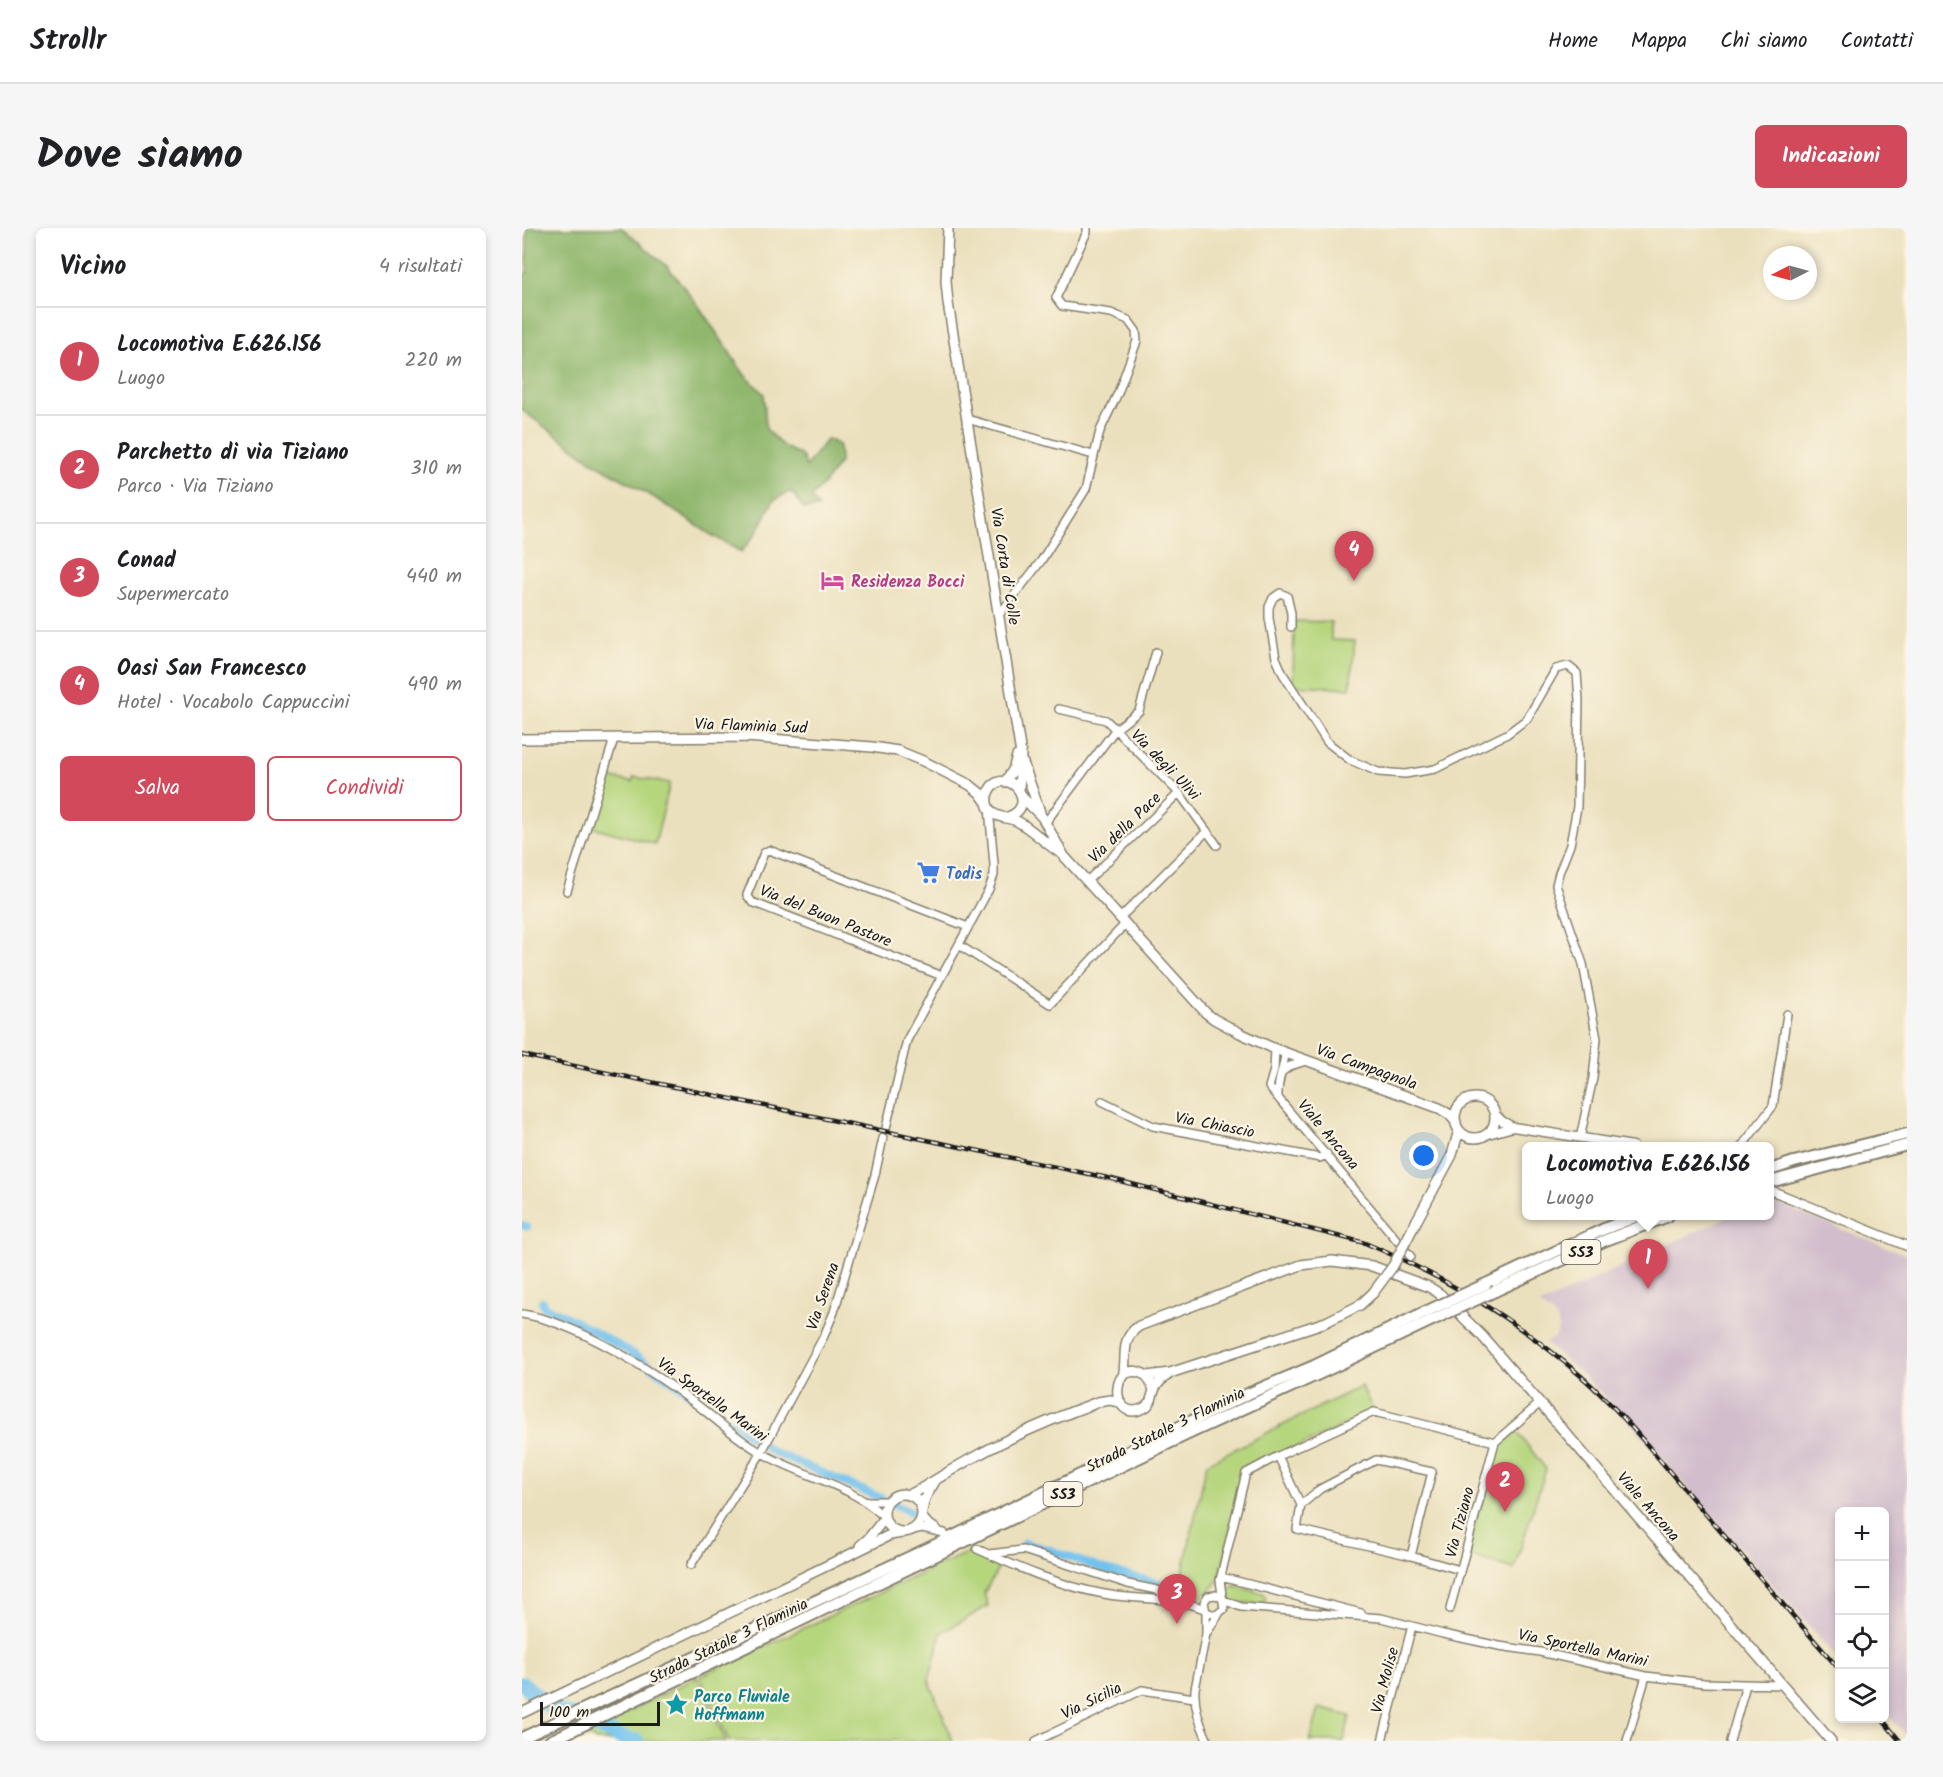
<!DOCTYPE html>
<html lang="it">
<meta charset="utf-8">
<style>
body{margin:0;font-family:Kalam,sans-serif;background:#f6f6f6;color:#202124}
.controls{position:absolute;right:18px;bottom:18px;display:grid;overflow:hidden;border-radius:9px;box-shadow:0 3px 9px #0003}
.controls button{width:54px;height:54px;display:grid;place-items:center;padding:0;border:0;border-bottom:2px solid #e0e0e0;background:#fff;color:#202124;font:30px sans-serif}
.compass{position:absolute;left:1241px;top:18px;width:54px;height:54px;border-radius:50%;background:#fff;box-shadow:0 3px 9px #0003;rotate:264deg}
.scale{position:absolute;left:18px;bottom:15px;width:120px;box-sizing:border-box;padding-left:6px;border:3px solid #1c1c1c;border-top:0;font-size:16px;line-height:21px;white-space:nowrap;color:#1c1c1c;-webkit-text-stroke:4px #fcf5e5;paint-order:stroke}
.you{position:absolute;left:902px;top:928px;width:21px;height:21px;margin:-15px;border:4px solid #fff;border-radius:50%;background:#1a73e8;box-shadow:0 0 0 9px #1a73e833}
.badge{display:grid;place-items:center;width:39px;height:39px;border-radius:50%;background:#d1495b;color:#fff;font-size:20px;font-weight:700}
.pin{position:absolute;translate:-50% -50px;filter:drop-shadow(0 2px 3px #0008)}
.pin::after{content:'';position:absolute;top:32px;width:21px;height:18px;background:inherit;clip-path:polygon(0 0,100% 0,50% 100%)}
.popup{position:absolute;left:1000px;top:914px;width:252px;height:78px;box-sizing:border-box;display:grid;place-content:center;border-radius:9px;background:#fff;filter:drop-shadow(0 2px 4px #0005);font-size:20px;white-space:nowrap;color:#757577}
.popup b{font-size:22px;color:#202124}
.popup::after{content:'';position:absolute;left:50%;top:100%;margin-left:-12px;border:12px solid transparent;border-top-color:#fff}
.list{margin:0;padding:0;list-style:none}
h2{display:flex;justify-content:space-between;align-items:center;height:78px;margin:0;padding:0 24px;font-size:26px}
h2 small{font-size:20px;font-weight:400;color:#757577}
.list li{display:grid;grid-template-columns:39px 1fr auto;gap:18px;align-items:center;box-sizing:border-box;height:108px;padding:0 24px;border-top:2px solid #e0e0e0}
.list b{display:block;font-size:22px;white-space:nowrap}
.list p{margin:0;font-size:20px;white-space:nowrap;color:#757577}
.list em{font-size:20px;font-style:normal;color:#757577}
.actions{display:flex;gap:12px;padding:18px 24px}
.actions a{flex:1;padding:14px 0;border:2px solid #d1495b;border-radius:9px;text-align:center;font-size:21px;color:#d1495b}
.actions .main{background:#d1495b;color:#fff}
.icon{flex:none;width:33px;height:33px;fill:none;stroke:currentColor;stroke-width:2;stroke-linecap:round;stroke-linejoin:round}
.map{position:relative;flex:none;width:1385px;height:1513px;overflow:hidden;border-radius:9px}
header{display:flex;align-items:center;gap:36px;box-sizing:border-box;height:84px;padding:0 30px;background:#fff;border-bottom:2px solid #e0e0e0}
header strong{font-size:28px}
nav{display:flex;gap:33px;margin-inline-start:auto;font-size:21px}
.intro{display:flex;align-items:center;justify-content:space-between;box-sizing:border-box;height:144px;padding:0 36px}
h1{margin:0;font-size:42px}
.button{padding:15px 27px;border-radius:9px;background:#d1495b;color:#fff;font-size:21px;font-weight:700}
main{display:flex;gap:36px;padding:0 36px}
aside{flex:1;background:#fff;border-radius:9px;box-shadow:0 3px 9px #0003}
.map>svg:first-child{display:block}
.industrial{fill:#d1bdcc}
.green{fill:#b6d67e;stroke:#69794d;stroke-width:1.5}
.forest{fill:#90b76d;stroke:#566a44;stroke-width:1.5}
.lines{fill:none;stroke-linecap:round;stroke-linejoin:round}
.canal{stroke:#73c2ee;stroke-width:8}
.river{stroke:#73c2ee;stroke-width:15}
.minor-casing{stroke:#847e6c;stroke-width:10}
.tertiary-casing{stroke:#847e6c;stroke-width:11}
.secondary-casing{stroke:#847e6c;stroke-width:12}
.trunk-casing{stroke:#847e6c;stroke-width:14}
.minor{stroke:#fff;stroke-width:7}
.tertiary{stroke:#fff;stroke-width:8}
.secondary{stroke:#fff;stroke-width:9}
.trunk{stroke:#fff;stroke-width:10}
.rail-casing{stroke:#1c1c1c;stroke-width:4.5}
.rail{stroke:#fcf5e5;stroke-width:2;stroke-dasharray:7;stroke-linecap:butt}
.secondary-bridge-casing{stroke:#847e6c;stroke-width:12;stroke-linecap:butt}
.trunk-bridge-casing{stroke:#847e6c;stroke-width:14;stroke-linecap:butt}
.secondary-bridge{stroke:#fff;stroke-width:9}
.trunk-bridge{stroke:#fff;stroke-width:10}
.labels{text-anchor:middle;stroke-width:4.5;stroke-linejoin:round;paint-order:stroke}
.shield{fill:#fcf5e5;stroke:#5f5d58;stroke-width:1.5}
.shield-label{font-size:15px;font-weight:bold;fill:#1c1c1c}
.street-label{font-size:16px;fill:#1c1c1c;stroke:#fcf5e5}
.hotel-label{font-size:16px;font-weight:bold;fill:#b23c85;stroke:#fcf5e5;text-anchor:start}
.shop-label{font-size:16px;font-weight:bold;fill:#366cbe;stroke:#fcf5e5;text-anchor:start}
.culture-label{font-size:16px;font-weight:bold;fill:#0d838f;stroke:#fcf5e5;text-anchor:start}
</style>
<header>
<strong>Strollr</strong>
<nav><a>Home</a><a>Mappa</a><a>Chi siamo</a><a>Contatti</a></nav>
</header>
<div class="intro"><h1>Dove siamo</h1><a class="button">Indicazioni</a></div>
<main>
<aside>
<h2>Vicino<small>4 risultati</small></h2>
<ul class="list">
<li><span class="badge">1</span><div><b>Locomotiva E.626.156</b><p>Luogo</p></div><em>220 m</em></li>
<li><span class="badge">2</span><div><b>Parchetto di via Tiziano</b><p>Parco · Via Tiziano</p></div><em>310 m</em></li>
<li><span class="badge">3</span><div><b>Conad</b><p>Supermercato</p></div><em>440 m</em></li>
<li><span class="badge">4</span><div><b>Oasi San Francesco</b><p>Hotel · Vocabolo Cappuccini</p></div><em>490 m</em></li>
</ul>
<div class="actions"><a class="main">Salva</a><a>Condividi</a></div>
</aside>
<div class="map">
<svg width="1385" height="1513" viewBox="0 0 1385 1513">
<rect width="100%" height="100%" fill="#fcf5e5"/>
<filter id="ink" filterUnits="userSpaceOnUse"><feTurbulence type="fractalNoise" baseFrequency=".0167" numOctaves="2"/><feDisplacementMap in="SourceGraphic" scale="12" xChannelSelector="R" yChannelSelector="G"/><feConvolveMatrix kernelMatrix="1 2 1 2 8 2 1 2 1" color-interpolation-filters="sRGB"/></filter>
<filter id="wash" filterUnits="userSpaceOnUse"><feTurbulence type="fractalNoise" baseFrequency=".008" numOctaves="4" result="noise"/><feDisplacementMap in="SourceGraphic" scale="24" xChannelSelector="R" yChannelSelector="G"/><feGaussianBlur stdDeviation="1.35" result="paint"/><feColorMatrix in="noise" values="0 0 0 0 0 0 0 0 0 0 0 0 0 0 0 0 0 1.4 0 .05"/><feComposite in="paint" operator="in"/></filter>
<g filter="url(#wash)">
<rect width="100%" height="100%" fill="#ebe0bd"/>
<path class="industrial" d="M1248 973 1385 1027V1508L1363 1483 1362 1284H1318L1317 1432 1107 1193 1061 1147 1023 1115 1033 1109 1037 1100 1035 1091 1018 1077 1207 988H1248Z"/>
<path class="green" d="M772 393 809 394V412L833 413 828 460 771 457Z
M85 549 110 554 112 549 148 555 133 616 70 599Z
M839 1158 852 1183 723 1244 697 1351C684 1370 678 1374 655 1370L685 1235Z
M994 1203 1024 1241 992 1341 943 1327 976 1219Z
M446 1324 479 1336 462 1365 466 1378 419 1405 407 1452 431 1513H207L178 1448Z
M712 1358 741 1365 744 1369 742 1375 738 1376 709 1374 705 1371 704 1365 707 1361Z
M175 1449 204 1513H74L63 1506Z
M797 1480 828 1488 822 1513H788Z"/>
<path class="forest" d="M2 0H100L146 39 176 77 222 146 242 166 244 201 261 218 280 228 284 238 305 211 317 217 318 234 303 255 289 269 297 280 282 281 269 263 252 272 234 306 219 324 188 306 133 270 71 234 0 182V49L5 44V2Z"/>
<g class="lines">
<path class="canal" d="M0 997 5 999
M20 1073 22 1079 40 1086 108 1124 251 1224 359 1270
M370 1275 388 1284
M503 1315 528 1322 583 1342 672 1364"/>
<path class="river" d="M0 1455 28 1479 103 1511 115 1513"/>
</g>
</g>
<g filter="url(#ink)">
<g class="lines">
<defs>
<path id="minor" d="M445 191 571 227
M477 387 519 333 564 261 578 203 596 165 615 113 614 103 606 92 589 85 540 78 534 70 565 4V0
M769 399V385L765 368 758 365 751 370 747 379V390L754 430 761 446 805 514 828 532 856 544 883 546 913 541 985 506 1005 491 1034 441 1046 438 1055 445 1057 472 1055 579 1048 617 1037 645 1034 657 1061 736 1075 811 1071 850 1058 910
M537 481 584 492 657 565 695 617
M524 594 593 502 617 483 634 424
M565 653 657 565
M45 663 92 511
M599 689 685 603
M437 717 528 776 604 695
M420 748 230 674 225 667 242 625 247 622 446 699
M753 821 752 842 747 859 889 1029
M760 844 768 838 784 833
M756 869C755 851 762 842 763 825
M580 873 631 898 798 930 805 926
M364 900 385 812 467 661 472 647V636L467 580
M1220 918 1251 878 1265 786
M0 1086C54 1094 131 1143 174 1176 195 1192 216 1212 240 1225 279 1248 328 1256 361 1288
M756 1228 779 1277
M347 1273H366
M400 1288 406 1295 415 1301
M391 1302 400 1300 422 1305
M455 1321C495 1339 538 1358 582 1366 612 1372 656 1369 682 1381
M467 1326 501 1322 606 1356 635 1362 649 1373
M889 1328 910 1244 854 1232 798 1261 779 1277 775 1301 889 1328 938 1342
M169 1337 239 1225 302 1108 312 1084 353 947 361 910
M699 1349 839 1385
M700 1370 694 1367 686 1368 682 1374 684 1384 694 1387 702 1381 698 1352 724 1245 756 1228 852 1184 973 1214 1018 1175
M701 1372 719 1379 859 1390 921 1406 977 1418 1018 1424 1124 1448 1182 1455 1261 1457
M928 1381 973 1214
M684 1384V1406L673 1461C672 1480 678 1496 686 1513
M684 1406 697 1386
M514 1513 620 1462 672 1470
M860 1513 890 1398
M1105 1513 1124 1448
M1208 1513 1224 1457"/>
<path id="tertiary" d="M972 885 980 893 991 899 1111 918
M966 906 991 899
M1248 962 1385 1018"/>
<path id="secondary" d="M426 0 424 53 426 75 499 526 497 562
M0 511 224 509 350 519 376 523 401 533 448 557 458 565 465 575
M501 535 518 584
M483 554 491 542 495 528
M500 569 520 589 542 628 684 785 692 791 718 805 753 821 917 880 928 887 934 894
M486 589C517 578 490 540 470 558 466 563 464 569 465 575 468 591 484 588 495 593 511 602 524 616 540 626
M933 890a20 20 0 1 1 40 0a20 20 0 1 1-40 0Z
M895 992 930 927 937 902
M625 1148 648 1145 804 1094 838 1077 851 1065
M601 1149C606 1128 597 1112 617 1098L779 1037 810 1033 850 1038 907 1059 918 1066 961 1109 1309 1513
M632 1161 625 1148C587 1125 586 1198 622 1180 631 1175 629 1168 633 1160 636 1155 641 1150 646 1147
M362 1285a19 19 0 1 1 38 0a19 19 0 1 1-38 0Z
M387 1267C411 1255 432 1239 456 1227 494 1206 535 1189 576 1174L588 1172 598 1174
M400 1283 403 1270 412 1255
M338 1318 346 1311 362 1291
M0 1485 329 1326 368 1307 380 1305"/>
<path id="trunk" d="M1248 942 1272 934 1385 906
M1248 954 1385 917
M964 1056 1082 1001 1115 988
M973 1063 1084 1012 1146 988
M0 1510 409 1319 728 1165 792 1138 903 1084
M28 1513 668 1205 799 1145 908 1093"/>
</defs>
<use href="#minor" class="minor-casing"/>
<use href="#tertiary" class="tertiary-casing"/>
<use href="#secondary" class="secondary-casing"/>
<use href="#trunk" class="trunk-casing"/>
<use href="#minor" class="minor"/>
<use href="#tertiary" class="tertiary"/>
<use href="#secondary" class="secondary"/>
<use href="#trunk" class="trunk"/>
<defs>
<path id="rail" d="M0 827 586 950 843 1015C924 1049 993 1091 1059 1148 1100 1184 1134 1228 1169 1269 1219 1327 1268 1385 1318 1442
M1359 1490 1378 1513"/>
</defs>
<use href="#rail" class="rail-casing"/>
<use href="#rail" class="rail"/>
<defs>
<path id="secondary-bridge" d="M851 1065 871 1038 895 992"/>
<path id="trunk-bridge" d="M903 1084 964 1056
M908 1093 973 1063"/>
</defs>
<use href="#secondary-bridge" class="secondary-bridge-casing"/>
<use href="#trunk-bridge" class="trunk-bridge-casing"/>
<use href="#secondary-bridge" class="secondary-bridge"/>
<use href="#trunk-bridge" class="trunk-bridge"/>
</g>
</g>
<defs>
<symbol id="hotel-bare" viewBox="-9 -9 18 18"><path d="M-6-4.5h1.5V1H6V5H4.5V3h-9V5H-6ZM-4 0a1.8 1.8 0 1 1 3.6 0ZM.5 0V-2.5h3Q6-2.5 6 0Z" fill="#d1479c" stroke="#fcf5e5" stroke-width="2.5" paint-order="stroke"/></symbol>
<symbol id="supermarket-bare" viewBox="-9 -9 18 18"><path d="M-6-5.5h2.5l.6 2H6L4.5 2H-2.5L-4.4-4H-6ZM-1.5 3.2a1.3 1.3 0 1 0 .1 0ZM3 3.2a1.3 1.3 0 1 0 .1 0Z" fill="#3f7fe0" stroke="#fcf5e5" stroke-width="2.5" paint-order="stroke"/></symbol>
<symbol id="sight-bare" viewBox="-9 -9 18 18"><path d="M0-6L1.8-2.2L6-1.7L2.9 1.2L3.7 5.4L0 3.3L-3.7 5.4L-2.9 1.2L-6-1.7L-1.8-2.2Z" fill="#0f9aa8" stroke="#fcf5e5" stroke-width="2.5" paint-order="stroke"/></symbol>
</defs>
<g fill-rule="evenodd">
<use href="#hotel-bare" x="294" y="336" width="33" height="33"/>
<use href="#supermarket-bare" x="390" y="628" width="33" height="33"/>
<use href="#sight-bare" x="138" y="1460" width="33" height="33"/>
</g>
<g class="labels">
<g class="shield">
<rect x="1039.5" y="1012" width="39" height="24" rx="4.5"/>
<rect x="521.5" y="1254" width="39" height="24" rx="4.5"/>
</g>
<g class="shield-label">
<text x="1059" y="1029">SS3</text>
<text x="541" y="1271">SS3</text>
</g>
<g class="street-label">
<text transform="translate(484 338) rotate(81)" y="6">Via Corta di Colle</text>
<text transform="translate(229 497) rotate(2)" y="6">Via Flaminia Sud</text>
<text transform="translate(644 536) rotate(46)" y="6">Via degli Ulivi</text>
<text transform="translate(602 599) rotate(-44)" y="6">Via della Pace</text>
<text transform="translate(304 687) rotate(22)" y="6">Via del Buon Pastore</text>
<text transform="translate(845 838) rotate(20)" y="6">Via Campagnola</text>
<text transform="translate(693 896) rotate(11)" y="6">Via Chiascio</text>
<text transform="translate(807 906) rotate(50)" y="6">Viale Ancona</text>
<text transform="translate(300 1068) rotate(-71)" y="6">Via Serena</text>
<text transform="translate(191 1171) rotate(36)" y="6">Via Sportella Marini</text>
<text transform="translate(643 1201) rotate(-26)" y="6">Strada Statale 3 Flaminia</text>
<text transform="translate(1127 1278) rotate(49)" y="6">Viale Ancona</text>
<text transform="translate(937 1294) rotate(-75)" y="6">Via Tiziano</text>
<text transform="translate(206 1412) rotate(-26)" y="6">Strada Statale 3 Flaminia</text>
<text transform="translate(1061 1419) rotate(12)" y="6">Via Sportella Marini</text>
<text transform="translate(862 1452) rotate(-75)" y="6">Via Molise</text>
<text transform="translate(569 1472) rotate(-26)" y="6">Via Sicilia</text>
</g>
<g class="hotel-label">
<text x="329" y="359">Residenza Bocci</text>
</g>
<g class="shop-label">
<text x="424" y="651">Todis</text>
</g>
<g class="culture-label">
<text x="172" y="1474">Parco Fluviale<tspan x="172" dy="18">Hoffmann</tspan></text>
</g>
</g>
</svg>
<div class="controls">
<button>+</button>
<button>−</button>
<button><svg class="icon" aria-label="locate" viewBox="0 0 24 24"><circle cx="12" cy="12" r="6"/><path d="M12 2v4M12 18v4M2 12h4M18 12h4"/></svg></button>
<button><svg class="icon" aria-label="layers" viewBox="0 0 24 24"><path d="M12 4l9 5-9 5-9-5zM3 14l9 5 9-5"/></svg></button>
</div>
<svg class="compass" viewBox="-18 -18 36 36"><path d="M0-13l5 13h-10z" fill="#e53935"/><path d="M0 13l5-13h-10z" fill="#757577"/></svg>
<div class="scale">100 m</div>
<div class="you"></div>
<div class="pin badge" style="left:1126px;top:1061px">1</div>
<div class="popup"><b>Locomotiva E.626.156</b>Luogo</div>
<div class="pin badge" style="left:983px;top:1284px">2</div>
<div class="pin badge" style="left:655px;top:1396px">3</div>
<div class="pin badge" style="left:832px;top:353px">4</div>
</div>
</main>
